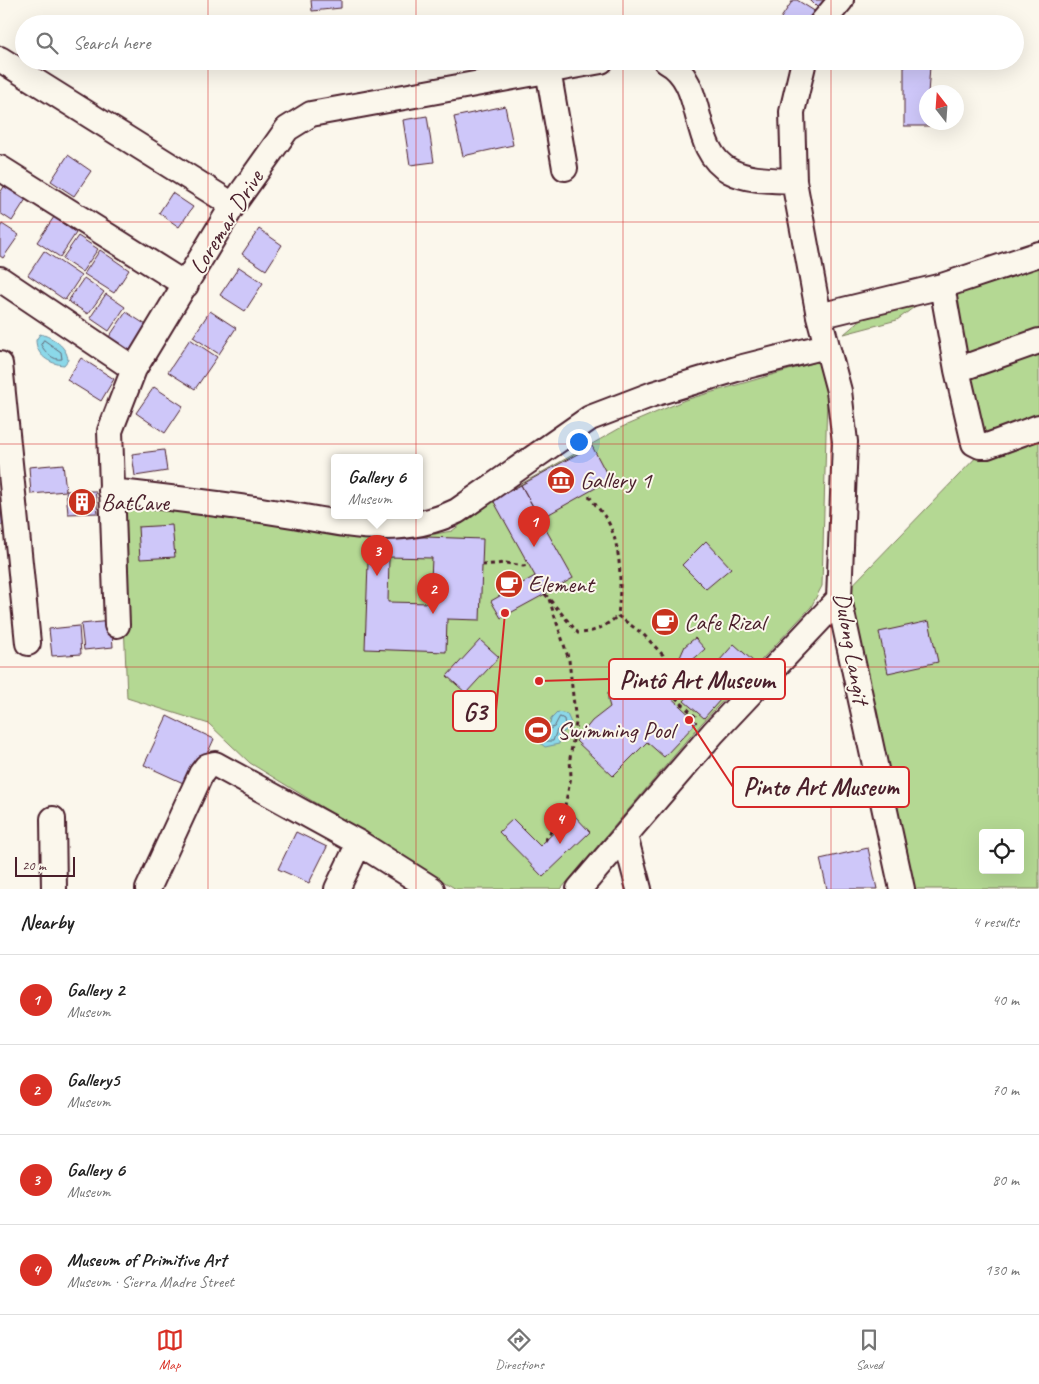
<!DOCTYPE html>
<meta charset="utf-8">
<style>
body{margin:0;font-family:Caveat,sans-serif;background:#f6f6f6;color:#222}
.controls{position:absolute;right:15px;bottom:15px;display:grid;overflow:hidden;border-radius:5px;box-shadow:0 5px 20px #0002}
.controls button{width:45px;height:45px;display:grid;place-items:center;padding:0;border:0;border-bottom:1px solid #e0e0e0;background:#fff;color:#222;font:25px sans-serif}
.compass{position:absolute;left:919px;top:85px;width:45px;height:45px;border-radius:50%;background:#fff;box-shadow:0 5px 20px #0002;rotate:343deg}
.scale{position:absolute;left:15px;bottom:12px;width:60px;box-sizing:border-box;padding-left:5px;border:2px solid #4a1f2b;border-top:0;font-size:14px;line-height:18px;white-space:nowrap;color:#4a1f2b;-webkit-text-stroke:4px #fbf7ec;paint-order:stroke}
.you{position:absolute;left:578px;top:441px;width:18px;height:18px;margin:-12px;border:4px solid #fff;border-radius:50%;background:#1a73e8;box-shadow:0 0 0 8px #1a73e833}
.badge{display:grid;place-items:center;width:32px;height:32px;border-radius:50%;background:#d93025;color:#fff;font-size:16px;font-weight:700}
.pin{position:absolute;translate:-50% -41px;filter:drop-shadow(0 1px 2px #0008)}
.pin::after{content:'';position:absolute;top:26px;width:18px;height:15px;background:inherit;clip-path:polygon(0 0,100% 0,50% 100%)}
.popup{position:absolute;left:331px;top:454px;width:92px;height:65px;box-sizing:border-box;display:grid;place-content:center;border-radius:5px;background:#fff;filter:drop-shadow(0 1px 4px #0005);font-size:16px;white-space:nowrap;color:#767676}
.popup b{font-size:19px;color:#222}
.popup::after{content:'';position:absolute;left:50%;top:100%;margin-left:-10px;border:10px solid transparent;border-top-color:#fff}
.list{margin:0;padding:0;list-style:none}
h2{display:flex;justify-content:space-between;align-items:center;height:65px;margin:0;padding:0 20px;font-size:21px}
h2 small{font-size:16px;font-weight:400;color:#767676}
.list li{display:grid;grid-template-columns:32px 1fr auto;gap:15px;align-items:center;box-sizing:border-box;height:90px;padding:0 20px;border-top:1px solid #e0e0e0}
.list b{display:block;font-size:19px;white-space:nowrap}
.list p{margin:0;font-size:16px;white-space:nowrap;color:#767676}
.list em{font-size:16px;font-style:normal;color:#767676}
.icon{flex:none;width:28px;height:28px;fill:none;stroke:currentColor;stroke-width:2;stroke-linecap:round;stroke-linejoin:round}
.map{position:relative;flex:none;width:1039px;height:889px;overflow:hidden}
.search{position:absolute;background:#fff;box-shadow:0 5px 20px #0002;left:15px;right:15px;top:15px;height:55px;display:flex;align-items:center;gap:12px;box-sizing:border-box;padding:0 18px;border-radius:28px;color:#767676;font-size:19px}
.sheet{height:425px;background:#fff}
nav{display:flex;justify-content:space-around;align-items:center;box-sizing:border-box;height:70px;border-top:1px solid #e0e0e0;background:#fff;font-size:14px;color:#767676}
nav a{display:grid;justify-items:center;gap:2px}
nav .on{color:#d93025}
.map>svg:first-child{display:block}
.green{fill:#b4d893;stroke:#7f7c5f;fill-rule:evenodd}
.water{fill:#8bd8e9;stroke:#718e9d}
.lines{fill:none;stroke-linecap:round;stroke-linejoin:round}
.shore{stroke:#646977;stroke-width:1}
.building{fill:#cec7f9;stroke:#4a1f2b;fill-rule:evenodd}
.street-casing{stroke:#4a1f2b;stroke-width:28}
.path{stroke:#4a1f2b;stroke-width:3;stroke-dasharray:4 4;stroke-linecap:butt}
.street{stroke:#fbf7ec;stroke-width:24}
.grid{fill:none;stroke:#d62828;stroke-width:1;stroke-opacity:0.55}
.labels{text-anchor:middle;stroke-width:4;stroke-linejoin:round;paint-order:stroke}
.street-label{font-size:24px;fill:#4a1f2b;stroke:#fbf7ec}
.poi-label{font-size:24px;fill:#4a1f2b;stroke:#fbf7ec;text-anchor:start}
.leader{fill:none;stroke:#d62828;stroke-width:2}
.callout-dot{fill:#d62828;stroke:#fbf7ec;stroke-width:2}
.callout{fill:#fbf7ec;stroke:#d62828;stroke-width:2}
.callout-label{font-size:25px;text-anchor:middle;font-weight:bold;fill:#4a1f2b}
</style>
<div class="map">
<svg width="1039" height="889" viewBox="0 0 1039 889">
<rect width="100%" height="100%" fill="#fbf7ec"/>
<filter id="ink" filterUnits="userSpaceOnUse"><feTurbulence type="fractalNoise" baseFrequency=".02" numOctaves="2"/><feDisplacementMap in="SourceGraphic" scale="10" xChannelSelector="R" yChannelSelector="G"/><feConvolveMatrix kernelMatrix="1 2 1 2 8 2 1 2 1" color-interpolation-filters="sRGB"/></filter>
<g filter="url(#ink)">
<path class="green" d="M1039 254V889H902L839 599 987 446 942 286 897 320 844 334 883 301ZM983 833H1020V870H983Z
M820 361 827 396 822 586 811 607 702 723 561 889H456L250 763 209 724 127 698 119 492 341 536 343 515H385L435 534 452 531 493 500 622 427 685 400Z"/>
<path class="water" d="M40 334C53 337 67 347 68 360L64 365C49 364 36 355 36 340Z
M558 712 567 714 571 723 569 729 560 734 559 744 545 747 539 742 538 730 550 724 551 719Z"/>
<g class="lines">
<path class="shore" d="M44 340 61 352 62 359C53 361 45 352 41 345Z
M560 717 564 719 565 726 557 730 553 741H545L543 732 554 727Z"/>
</g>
<path class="building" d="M311 0H341V8L312 11Z
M793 0H797L816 12 808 24H777Z
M810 0H828L819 9Z
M904 66H930L926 122H930V126H904Z
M505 106 513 145 463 156 454 117Z
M427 116 434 162 410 165 403 120Z
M68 155 91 171 74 196 51 181Z
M5 185 26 199 12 221 0 213V193Z
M172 193 193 207 179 227 159 213Z
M54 217 76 233 60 257 37 242Z
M2 224 19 235 3 258 0 256V228Z
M259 229 282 245 266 270 242 254Z
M78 236 98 249 82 272 62 259Z
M100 250 129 270 114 293 84 274Z
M44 251 81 276 65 300 28 275Z
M239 267 263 283 245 311 220 295Z
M84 278 104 292 88 314 68 301Z
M106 294 125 307 109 331 90 318Z
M210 311 236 328 219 354 193 337Z
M126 312 154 330 136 358 107 340Z
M190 339 217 357 195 389 168 372Z
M81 358 114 379 101 401 67 380Z
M154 387 183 406 165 433 136 413Z
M592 446 610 480 540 519 521 485Z
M164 450 167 471 135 476 132 454Z
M63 464 66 491 31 494 29 467Z
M521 485 573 578 545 594 493 500Z
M66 491H95L98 513 68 514Z
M0 494 3 525H0Z
M172 525 175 557 140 559 138 527Z
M369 535 483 539 480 620 447 619 446 652 365 649ZM389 557 432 558 430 603 388 602Z
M706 541 731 568 706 589 682 565Z
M535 576 545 594 501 618 491 601Z
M111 621 113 647 84 650 81 624Z
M929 621 938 662 888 673 879 632Z
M79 626 81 654 52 656 49 629Z
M695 638 705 649 689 663 685 658 677 664 685 646Z
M480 640 499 657 466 693 447 676Z
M734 644 754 662 704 718 684 701Z
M631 660 697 722 664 757 647 742 613 776 576 741 592 721 610 707 608 700V692L619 685 612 679Z
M167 716 214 739 192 787 144 765Z
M573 814 590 832 543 877 499 832 513 819 540 846Z
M296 832 327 847 309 883 278 869Z
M868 848 877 889H827L820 859Z"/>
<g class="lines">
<defs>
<path id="street" d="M821 24 841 0
M0 59 233 205
M666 61C708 83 688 149 730 171 749 181 773 180 794 181
M804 61 792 112 794 181 819 316 839 391 845 442 839 599 902 889
M548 70 565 168
M0 168 186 285
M0 279 134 369
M942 286 957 370 974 443 980 446H987L1039 427
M819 316 942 286 1039 254
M0 364 28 643
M957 370 1039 341
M111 491C163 497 215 503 267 511 334 520 392 542 457 511L590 418 653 394 743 367 826 346
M117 625 110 431 134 369 233 205 287 129 311 114 601 61
M53 819 54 889
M625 836 639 889
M148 889 201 774 207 766 215 764 359 843 432 889
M337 889 359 843
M579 889 713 733 839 599"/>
</defs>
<use href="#street" class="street-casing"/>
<path class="path" d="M589 496C596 506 607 517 611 528 622 556 621 586 618 616L643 634 663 655 673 695
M482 565 506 563 523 566 529 565
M545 594 578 633C594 633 605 626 618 616
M666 664H677L685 658
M658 681 698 719
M545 841 564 810 571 777 570 758 576 723 569 660 549 599"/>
<use href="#street" class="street"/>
</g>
</g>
<path class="grid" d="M208 0V24M416 0V24M623 0V24M831 0V24M208 61V889M416 61V889M623 61V889M831 61V889M0 222H1039M0 444H1039M0 667H1039"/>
<defs>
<symbol id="museum-disc" viewBox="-11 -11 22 22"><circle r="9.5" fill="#c8321e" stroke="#fbf7ec"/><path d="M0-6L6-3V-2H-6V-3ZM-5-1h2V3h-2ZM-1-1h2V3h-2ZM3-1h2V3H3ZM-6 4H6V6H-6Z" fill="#fff"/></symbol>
<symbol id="building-disc" viewBox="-11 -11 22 22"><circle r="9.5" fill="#c8321e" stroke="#fbf7ec"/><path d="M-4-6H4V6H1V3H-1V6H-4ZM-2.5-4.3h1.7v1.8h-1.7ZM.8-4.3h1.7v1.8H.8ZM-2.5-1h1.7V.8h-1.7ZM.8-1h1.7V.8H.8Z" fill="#fff"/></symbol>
<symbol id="cafe-disc" viewBox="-11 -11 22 22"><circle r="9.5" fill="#c8321e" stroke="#fbf7ec"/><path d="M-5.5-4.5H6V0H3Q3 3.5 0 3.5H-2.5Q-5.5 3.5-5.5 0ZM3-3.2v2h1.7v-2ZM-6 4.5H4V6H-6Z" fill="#fff"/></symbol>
<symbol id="stadium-disc" viewBox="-11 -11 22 22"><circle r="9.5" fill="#c8321e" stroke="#fbf7ec"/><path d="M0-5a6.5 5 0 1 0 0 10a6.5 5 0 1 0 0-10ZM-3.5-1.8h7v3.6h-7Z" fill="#fff"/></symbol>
</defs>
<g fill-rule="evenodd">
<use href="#museum-disc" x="545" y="464" width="32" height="32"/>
<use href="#building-disc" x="66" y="486" width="32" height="32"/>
<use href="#cafe-disc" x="493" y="568" width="32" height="32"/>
<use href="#cafe-disc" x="649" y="606" width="32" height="32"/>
<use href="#stadium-disc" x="522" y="714" width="32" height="32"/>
</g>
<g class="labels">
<g class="street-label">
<text transform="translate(226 222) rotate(-58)" y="8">Loremar Drive</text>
<text transform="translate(852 648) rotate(80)" y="8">Dulong Langit</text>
</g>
<g class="poi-label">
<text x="580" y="488">Gallery 1</text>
<text x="101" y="510">BatCave</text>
<text x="528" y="592">Element</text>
<text x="684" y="630">Cafe Rizal</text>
<text x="557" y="738">Swimming Pool</text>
</g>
</g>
<path class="leader" d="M539 681L609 679M505 613L496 711M689 720L733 787"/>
<g class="callout-dot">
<circle cx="539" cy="681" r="5"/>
<circle cx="505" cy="613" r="5"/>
<circle cx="689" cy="720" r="5"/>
</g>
<g class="callout">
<rect x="609" y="659" width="176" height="40" rx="5"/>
<rect x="453" y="691" width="43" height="40" rx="5"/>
<rect x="733" y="767" width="176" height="40" rx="5"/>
</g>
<g class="callout-label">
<text x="697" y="688">Pintô Art Museum</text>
<text x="475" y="720">G3</text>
<text x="821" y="795">Pinto Art Museum</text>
</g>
</svg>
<div class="controls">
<button><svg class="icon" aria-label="locate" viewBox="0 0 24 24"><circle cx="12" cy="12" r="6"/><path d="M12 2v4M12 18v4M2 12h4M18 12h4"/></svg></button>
</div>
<svg class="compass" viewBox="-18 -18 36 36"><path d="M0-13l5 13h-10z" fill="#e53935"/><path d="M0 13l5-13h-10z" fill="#767676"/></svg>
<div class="scale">20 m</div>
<div class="you"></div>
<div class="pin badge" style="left:534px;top:547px">1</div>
<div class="pin badge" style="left:433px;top:614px">2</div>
<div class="pin badge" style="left:377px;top:576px">3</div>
<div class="popup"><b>Gallery 6</b>Museum</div>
<div class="pin badge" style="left:560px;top:844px">4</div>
<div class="search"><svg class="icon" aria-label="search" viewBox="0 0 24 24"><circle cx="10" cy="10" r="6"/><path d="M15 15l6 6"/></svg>Search here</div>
</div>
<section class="sheet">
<h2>Nearby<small>4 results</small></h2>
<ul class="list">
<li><span class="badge">1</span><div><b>Gallery 2</b><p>Museum</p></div><em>40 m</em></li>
<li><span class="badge">2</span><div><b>Gallery5</b><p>Museum</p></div><em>70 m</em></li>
<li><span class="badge">3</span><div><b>Gallery 6</b><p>Museum</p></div><em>80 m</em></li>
<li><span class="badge">4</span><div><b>Museum of Primitive Art</b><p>Museum · Sierra Madre Street</p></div><em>130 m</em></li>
</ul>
</section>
<nav>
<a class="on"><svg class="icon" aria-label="map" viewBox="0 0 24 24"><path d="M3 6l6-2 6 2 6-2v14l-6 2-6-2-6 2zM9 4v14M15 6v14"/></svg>Map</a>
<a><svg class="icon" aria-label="directions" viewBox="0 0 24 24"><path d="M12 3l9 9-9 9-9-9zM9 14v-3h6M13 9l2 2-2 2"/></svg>Directions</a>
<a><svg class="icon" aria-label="saved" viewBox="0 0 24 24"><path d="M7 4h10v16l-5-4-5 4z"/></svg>Saved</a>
</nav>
